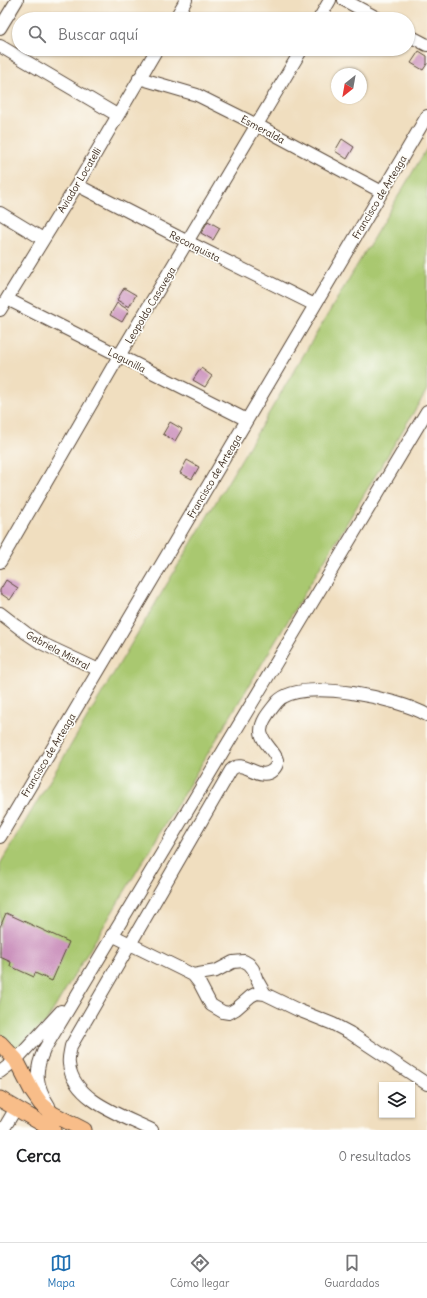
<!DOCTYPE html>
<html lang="es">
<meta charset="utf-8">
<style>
body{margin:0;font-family:Delius,sans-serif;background:#f2f2f2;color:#202124}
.controls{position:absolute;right:12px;bottom:12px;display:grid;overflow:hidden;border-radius:0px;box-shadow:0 1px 3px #0004}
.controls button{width:36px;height:36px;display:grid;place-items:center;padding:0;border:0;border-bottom:1px solid #e0e0e0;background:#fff;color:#202124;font:20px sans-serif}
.compass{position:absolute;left:331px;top:68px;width:36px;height:36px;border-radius:50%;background:#fff;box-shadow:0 1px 3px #0004;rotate:211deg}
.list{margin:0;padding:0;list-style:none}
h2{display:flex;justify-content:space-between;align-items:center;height:52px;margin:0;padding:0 16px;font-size:17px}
h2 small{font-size:13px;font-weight:400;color:#757577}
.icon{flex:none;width:22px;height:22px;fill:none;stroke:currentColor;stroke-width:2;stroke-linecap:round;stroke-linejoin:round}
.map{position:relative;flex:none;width:427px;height:1130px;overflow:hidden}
.search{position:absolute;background:#fff;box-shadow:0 1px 3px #0004;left:12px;right:12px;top:12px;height:44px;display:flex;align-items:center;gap:10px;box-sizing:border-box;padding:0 14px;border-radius:22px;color:#757577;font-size:15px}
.sheet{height:112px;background:#fff}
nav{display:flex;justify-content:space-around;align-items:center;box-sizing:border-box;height:56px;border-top:1px solid #e0e0e0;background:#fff;font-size:11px;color:#757577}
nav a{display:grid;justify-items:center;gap:2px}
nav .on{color:#1f6fb2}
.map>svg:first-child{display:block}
.green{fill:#a9c870;stroke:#727947}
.building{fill:#ca90bc}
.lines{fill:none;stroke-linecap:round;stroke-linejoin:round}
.minor-casing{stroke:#564536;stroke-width:14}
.major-casing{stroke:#564536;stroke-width:17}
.minor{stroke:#fff;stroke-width:12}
.major{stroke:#f8bd89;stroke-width:15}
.labels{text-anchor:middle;stroke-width:3.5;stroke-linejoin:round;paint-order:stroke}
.street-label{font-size:10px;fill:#3b2a1e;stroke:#fdfcf7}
</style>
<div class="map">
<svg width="427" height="1130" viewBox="0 0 427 1130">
<rect width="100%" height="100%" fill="#fdfcf7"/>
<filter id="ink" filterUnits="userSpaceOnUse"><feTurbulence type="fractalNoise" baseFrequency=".025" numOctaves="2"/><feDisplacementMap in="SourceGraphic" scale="8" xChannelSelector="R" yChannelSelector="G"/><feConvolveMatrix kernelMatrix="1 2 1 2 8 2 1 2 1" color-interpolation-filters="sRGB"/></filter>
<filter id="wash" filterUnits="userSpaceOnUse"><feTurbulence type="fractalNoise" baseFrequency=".012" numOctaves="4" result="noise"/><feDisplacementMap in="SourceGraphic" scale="16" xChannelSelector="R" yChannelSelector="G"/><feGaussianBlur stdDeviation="0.9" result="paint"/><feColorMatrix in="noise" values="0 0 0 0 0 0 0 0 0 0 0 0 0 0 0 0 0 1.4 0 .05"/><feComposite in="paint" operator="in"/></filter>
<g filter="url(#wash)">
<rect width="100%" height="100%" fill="#f0debf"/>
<path class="green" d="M427 148V390L46 1022 16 1049 0 1035V864Z"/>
<g id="blocks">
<path class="building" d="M419 51 427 56V64L423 70 411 63Z
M342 139 354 147 347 159 335 151Z
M208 221 220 228 213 240 201 233Z
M124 288 136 295 129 307 117 300Z
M117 303 129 310 122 322 110 315Z
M201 368 212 376 205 387 193 380Z
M170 422 182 429 175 441 163 434Z
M187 460 199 467 192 479 180 473Z
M6 580 18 588 10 600 0 593V590Z
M6 913 69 942 52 981 35 973 34 977 10 966 11 962 0 957V927Z"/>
</g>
</g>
<g filter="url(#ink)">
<use href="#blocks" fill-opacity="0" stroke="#564536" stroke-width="1"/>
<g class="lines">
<defs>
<path id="minor" d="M344 0 379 19
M175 19 186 0
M319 19 330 0
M0 28 17 0
M408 35 427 45
M0 46 117 115
M139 78 197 95 257 125 382 192
M77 185 188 242 315 305
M0 213 43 239
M7 299 247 420
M0 310 77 185 157 49
M0 562 119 356 302 49
M0 613 26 633 41 643 99 670
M0 837 427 116
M112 935 193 975 216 971 233 962 244 961 249 964 253 969 257 980 265 994 298 1010 333 1024 350 1033 427 1084
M193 975 200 984 211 1005 223 1012 229 1013 236 1009 251 996 257 993 265 994
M0 1072 16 1060 61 1011
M49 1106C36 1085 34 1072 44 1050L427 411
M3 1130 16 1108
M152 1130C124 1116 73 1101 69 1064 68 1058 70 1052 71 1046L231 770C243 757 259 783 273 770 287 757 261 746 261 731 261 720 271 710 277 702 300 676 400 699 427 715"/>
<path id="major" d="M0 1043 16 1060 32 1091 41 1104 53 1114 84 1130
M0 1099 53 1130"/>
</defs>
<use href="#minor" class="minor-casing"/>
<use href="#major" class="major-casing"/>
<use href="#minor" class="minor"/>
<use href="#major" class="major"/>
</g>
</g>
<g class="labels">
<g class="street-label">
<text transform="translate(263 129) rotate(28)" y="4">Esmeralda</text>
<text transform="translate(79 180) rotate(-59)" y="4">Aviador Locatelli</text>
<text transform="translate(379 197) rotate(-59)" y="4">Francisco de Arteaga</text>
<text transform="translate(195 246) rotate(27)" y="4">Reconquista</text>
<text transform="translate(150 305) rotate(-59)" y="4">Leopoldo Casavega</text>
<text transform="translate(127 360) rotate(27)" y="4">Lagunilla</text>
<text transform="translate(214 476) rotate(-59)" y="4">Francisco de Arteaga</text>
<text transform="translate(58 650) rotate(28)" y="4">Gabriela Mistral</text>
<text transform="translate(48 755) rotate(-59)" y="4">Francisco de Arteaga</text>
</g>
</g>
</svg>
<div class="controls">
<button><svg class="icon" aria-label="layers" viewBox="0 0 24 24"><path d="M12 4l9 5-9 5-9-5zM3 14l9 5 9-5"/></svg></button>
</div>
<svg class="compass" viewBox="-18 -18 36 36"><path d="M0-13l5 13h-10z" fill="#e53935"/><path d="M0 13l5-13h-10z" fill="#757577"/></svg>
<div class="search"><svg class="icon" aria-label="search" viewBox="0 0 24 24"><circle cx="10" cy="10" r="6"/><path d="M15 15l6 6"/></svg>Buscar aquí</div>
</div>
<section class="sheet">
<h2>Cerca<small>0 resultados</small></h2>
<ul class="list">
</ul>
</section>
<nav>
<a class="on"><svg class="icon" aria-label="map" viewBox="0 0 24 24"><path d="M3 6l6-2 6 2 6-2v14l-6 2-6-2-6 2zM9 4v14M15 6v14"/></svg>Mapa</a>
<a><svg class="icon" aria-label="directions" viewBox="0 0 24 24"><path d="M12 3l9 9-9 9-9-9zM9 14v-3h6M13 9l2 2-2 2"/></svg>Cómo llegar</a>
<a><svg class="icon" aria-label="saved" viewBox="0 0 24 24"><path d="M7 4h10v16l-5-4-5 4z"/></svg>Guardados</a>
</nav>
